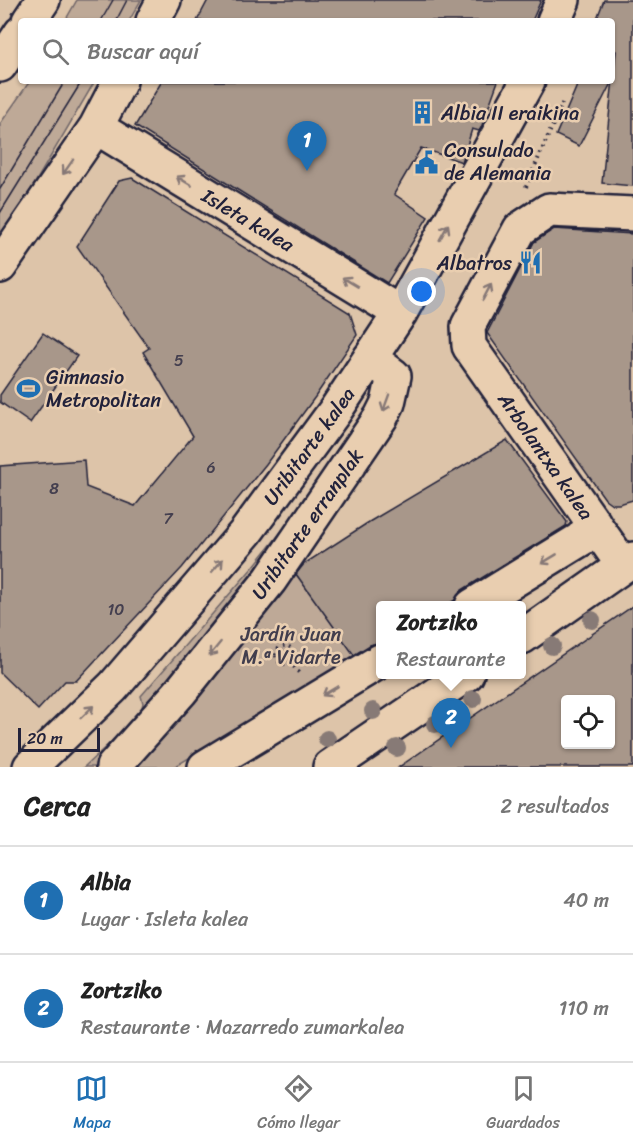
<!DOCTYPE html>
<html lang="es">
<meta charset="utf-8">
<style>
body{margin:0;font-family:Sriracha,sans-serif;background:#f6f6f6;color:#222}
.controls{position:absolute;right:18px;bottom:18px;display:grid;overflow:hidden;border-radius:6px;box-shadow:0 2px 4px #0004}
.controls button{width:54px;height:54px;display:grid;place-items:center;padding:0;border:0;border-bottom:2px solid #e0e0e0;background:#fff;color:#222;font:30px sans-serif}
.scale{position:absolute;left:18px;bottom:15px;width:82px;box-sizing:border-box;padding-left:6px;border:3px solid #22223b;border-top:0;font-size:16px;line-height:21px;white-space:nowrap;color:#22223b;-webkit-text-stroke:4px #e9ceb0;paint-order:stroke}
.you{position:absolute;left:422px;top:292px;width:21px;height:21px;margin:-15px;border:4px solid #fff;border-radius:50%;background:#1a73e8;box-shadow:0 0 0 9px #1a73e833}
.badge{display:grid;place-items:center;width:39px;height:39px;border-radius:50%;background:#1f6fb2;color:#fff;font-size:20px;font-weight:700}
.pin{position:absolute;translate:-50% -50px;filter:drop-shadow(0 2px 3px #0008)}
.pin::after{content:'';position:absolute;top:32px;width:21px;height:18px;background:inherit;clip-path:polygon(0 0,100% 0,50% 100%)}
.popup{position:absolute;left:376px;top:601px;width:150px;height:78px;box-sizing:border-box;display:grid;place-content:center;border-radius:6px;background:#fff;filter:drop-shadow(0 2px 4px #0005);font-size:20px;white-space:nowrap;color:#767676}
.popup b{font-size:22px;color:#222}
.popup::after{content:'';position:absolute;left:50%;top:100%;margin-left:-12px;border:12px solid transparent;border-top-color:#fff}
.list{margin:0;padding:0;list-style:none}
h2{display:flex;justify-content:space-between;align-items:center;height:78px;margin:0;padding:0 24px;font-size:26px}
h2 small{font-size:20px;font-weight:400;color:#767676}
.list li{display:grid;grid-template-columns:39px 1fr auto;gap:18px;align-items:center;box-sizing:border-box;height:108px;padding:0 24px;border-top:2px solid #e0e0e0}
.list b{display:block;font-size:22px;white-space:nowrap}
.list p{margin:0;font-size:20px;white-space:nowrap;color:#767676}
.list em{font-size:20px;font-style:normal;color:#767676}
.icon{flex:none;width:33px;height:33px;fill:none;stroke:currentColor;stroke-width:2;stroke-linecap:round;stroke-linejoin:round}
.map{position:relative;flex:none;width:633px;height:767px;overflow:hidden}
.search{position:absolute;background:#fff;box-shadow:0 2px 4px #0004;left:18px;right:18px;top:18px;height:66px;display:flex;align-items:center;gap:15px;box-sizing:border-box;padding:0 21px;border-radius:6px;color:#767676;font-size:22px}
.sheet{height:294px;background:#fff}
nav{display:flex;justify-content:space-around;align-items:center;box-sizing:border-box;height:84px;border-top:2px solid #e0e0e0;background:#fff;font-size:16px;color:#767676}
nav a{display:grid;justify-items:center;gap:3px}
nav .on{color:#1f6fb2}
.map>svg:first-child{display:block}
.green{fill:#bea997;stroke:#706669;stroke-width:1.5}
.building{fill:#a8978a;stroke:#22223b;stroke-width:1.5;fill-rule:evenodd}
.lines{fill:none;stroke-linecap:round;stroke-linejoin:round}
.minor-casing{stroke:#22223b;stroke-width:38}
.major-casing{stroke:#22223b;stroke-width:38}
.path{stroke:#22223b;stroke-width:4;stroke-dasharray:1.5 4.5;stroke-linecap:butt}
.minor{stroke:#e9ceb0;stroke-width:33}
.major{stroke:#e9ceb0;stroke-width:33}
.tram{stroke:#22223b;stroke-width:1.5}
.tree{fill:#877a76}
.oneway{stroke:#867876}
.labels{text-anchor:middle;stroke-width:5;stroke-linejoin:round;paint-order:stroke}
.number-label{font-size:16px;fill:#443f4f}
.poi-label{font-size:20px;fill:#22223b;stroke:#e9ceb0;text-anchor:start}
.street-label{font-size:20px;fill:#22223b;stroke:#e9ceb0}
.park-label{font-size:20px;fill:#413d4d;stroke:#e9ceb0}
</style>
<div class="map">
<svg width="633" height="767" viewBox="0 0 633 767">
<rect width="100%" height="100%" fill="#ddc4a9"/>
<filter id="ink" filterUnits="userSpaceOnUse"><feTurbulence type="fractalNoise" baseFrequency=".0167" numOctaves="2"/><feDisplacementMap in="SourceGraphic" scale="12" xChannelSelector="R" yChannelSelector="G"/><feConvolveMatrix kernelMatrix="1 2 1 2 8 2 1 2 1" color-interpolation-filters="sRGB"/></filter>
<g filter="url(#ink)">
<path class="green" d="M77 0H141L129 21H65Z
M30 81H95L22 205 0 237V124Z
M327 474 277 552 146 716 95 767H84L140 715 143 703 141 696 254 566Z
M293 570 357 658 174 767H134L164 736Z"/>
<path class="building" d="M208 0H541L532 21H197Z
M604 0H633V186L602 183 616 51 612 50V21H596Z
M162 81H498L481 128 479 131 472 129 462 162 421 148 394 194 428 217 387 283 135 126Z
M579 81H612L579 146 556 135Z
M132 178 350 313 357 335 315 397 266 464 182 568 76 681H65L38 710 0 673V466L84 460 86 487 135 506 193 436 143 352 149 348 77 246 119 181Z
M554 229 633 234V500L619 504H612L605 499 487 333 534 242Z
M43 333 77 356 30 423 0 402V395Z
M507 440 567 522 566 526 462 590 455 600 445 606H381V642L370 645 354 655 296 574 304 564 369 522Z
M633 606V767H399ZM566 699H610V744H566Z"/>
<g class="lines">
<defs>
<path id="minor" d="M29 21 43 0
M153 21 164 0
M554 21 563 0
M0 65 21 33
M96 127 400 313
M0 266 96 127 120 81
M623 565 469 346 468 326 520 229 549 210 633 214
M472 606 581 539 594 523
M30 767 113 687 246 532 335 411 400 313 528 81
M113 767 181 691 270 580 381 417 388 403 394 376 370 358
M205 767 380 661"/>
<path id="major" d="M522 637 633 559
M330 767 467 674"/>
</defs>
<use href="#minor" class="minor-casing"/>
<use href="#major" class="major-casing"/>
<path class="path" d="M526 187 564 99
M276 655a9 9 0 1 1 18 0a9 9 0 1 1-18 0Z
M290 662 300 674"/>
<use href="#minor" class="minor"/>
<use href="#major" class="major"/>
<path class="tram" d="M101 21 113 0
M116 21 127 0
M0 189 65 81
M0 213 82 81"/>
</g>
<g class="tree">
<circle cx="592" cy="620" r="9"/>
<circle cx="552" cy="646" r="9"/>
<circle cx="473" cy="699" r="9"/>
<circle cx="373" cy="711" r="9"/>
<circle cx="435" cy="724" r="9"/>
<circle cx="327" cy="739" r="9"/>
<circle cx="397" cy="748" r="9"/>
</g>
<defs><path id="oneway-shaft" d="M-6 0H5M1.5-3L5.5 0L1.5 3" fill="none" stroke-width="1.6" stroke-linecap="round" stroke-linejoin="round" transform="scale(1.5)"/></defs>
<g class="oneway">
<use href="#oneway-shaft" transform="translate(68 167) rotate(125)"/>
<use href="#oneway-shaft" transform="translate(184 181) rotate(-149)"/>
<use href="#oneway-shaft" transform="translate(444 232) rotate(-61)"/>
<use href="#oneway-shaft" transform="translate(350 282) rotate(-149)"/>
<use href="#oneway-shaft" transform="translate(487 292) rotate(-62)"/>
<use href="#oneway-shaft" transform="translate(386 403) rotate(110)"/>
<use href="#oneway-shaft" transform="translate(549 559) rotate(149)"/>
<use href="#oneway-shaft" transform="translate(217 566) rotate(-49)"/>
<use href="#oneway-shaft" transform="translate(215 649) rotate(129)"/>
<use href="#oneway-shaft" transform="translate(330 691) rotate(149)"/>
<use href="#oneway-shaft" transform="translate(87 712) rotate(-44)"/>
</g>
</g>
<defs>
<symbol id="building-bare" viewBox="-9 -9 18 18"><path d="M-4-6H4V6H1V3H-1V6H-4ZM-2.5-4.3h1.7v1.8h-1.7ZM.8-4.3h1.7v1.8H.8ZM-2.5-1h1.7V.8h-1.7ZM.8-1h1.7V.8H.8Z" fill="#1f6fb2" stroke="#e9ceb0" stroke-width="2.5" paint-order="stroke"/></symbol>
<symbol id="civic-bare" viewBox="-9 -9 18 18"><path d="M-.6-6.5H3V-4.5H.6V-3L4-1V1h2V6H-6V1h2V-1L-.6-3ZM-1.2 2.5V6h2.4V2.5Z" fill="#1f6fb2" stroke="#e9ceb0" stroke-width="2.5" paint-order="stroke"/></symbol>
<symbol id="restaurant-bare" viewBox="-9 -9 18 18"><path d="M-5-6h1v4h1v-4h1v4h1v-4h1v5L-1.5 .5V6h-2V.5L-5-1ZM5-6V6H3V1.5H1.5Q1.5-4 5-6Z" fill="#1f6fb2" stroke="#e9ceb0" stroke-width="2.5" paint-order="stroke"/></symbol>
<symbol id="stadium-bare" viewBox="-9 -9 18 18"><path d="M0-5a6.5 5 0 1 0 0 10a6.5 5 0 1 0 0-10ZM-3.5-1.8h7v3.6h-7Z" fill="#1f6fb2" stroke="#e9ceb0" stroke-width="2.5" paint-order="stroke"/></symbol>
</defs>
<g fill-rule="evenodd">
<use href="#building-bare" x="406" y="96" width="33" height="33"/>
<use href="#civic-bare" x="410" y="146" width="33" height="33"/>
<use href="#restaurant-bare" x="514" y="246" width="33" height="33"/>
<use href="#stadium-bare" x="12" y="372" width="33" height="33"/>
</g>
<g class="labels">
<g class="number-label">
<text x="179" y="366">5</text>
<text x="211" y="473">6</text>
<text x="54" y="494">8</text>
<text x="168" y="524">7</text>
<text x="116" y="615">10</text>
</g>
<g class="poi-label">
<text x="441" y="120">Albia II eraikina</text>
<text x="444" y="157">Consulado<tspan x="444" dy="23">de Alemania</tspan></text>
<text x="512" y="270" text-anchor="end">Albatros</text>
<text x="46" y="384">Gimnasio<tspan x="46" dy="23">Metropolitan</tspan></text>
</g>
<g class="street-label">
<text transform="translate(248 220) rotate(31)" y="7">Isleta kalea</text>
<text transform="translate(309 446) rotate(-54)" y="7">Uribitarte kalea</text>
<text transform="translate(546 456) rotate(55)" y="7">Arbolantxa kalea</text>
<text transform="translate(307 524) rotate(-55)" y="7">Uribitarte erranplak</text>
</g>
<g class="park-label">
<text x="291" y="641">Jardín Juan<tspan x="291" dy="23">M.ª Vidarte</tspan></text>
</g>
</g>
</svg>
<div class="controls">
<button><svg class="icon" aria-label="locate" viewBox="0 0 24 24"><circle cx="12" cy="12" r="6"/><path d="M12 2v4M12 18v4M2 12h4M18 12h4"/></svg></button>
</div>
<div class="scale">20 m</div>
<div class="you"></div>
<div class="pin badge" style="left:307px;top:171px">1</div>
<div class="pin badge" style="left:451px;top:748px">2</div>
<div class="popup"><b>Zortziko</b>Restaurante</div>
<div class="search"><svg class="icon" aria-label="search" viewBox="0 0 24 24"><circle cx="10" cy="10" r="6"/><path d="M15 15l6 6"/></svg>Buscar aquí</div>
</div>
<section class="sheet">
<h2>Cerca<small>2 resultados</small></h2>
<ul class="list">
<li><span class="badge">1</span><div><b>Albia</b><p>Lugar · Isleta kalea</p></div><em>40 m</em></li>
<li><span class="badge">2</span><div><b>Zortziko</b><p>Restaurante · Mazarredo zumarkalea</p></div><em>110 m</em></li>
</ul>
</section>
<nav>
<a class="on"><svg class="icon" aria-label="map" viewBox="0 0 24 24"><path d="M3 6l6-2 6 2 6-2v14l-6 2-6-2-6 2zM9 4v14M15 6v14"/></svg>Mapa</a>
<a><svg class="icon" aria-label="directions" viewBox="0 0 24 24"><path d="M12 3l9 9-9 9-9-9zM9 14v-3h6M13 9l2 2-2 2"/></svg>Cómo llegar</a>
<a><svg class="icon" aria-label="saved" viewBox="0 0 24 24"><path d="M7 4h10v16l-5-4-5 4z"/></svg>Guardados</a>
</nav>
